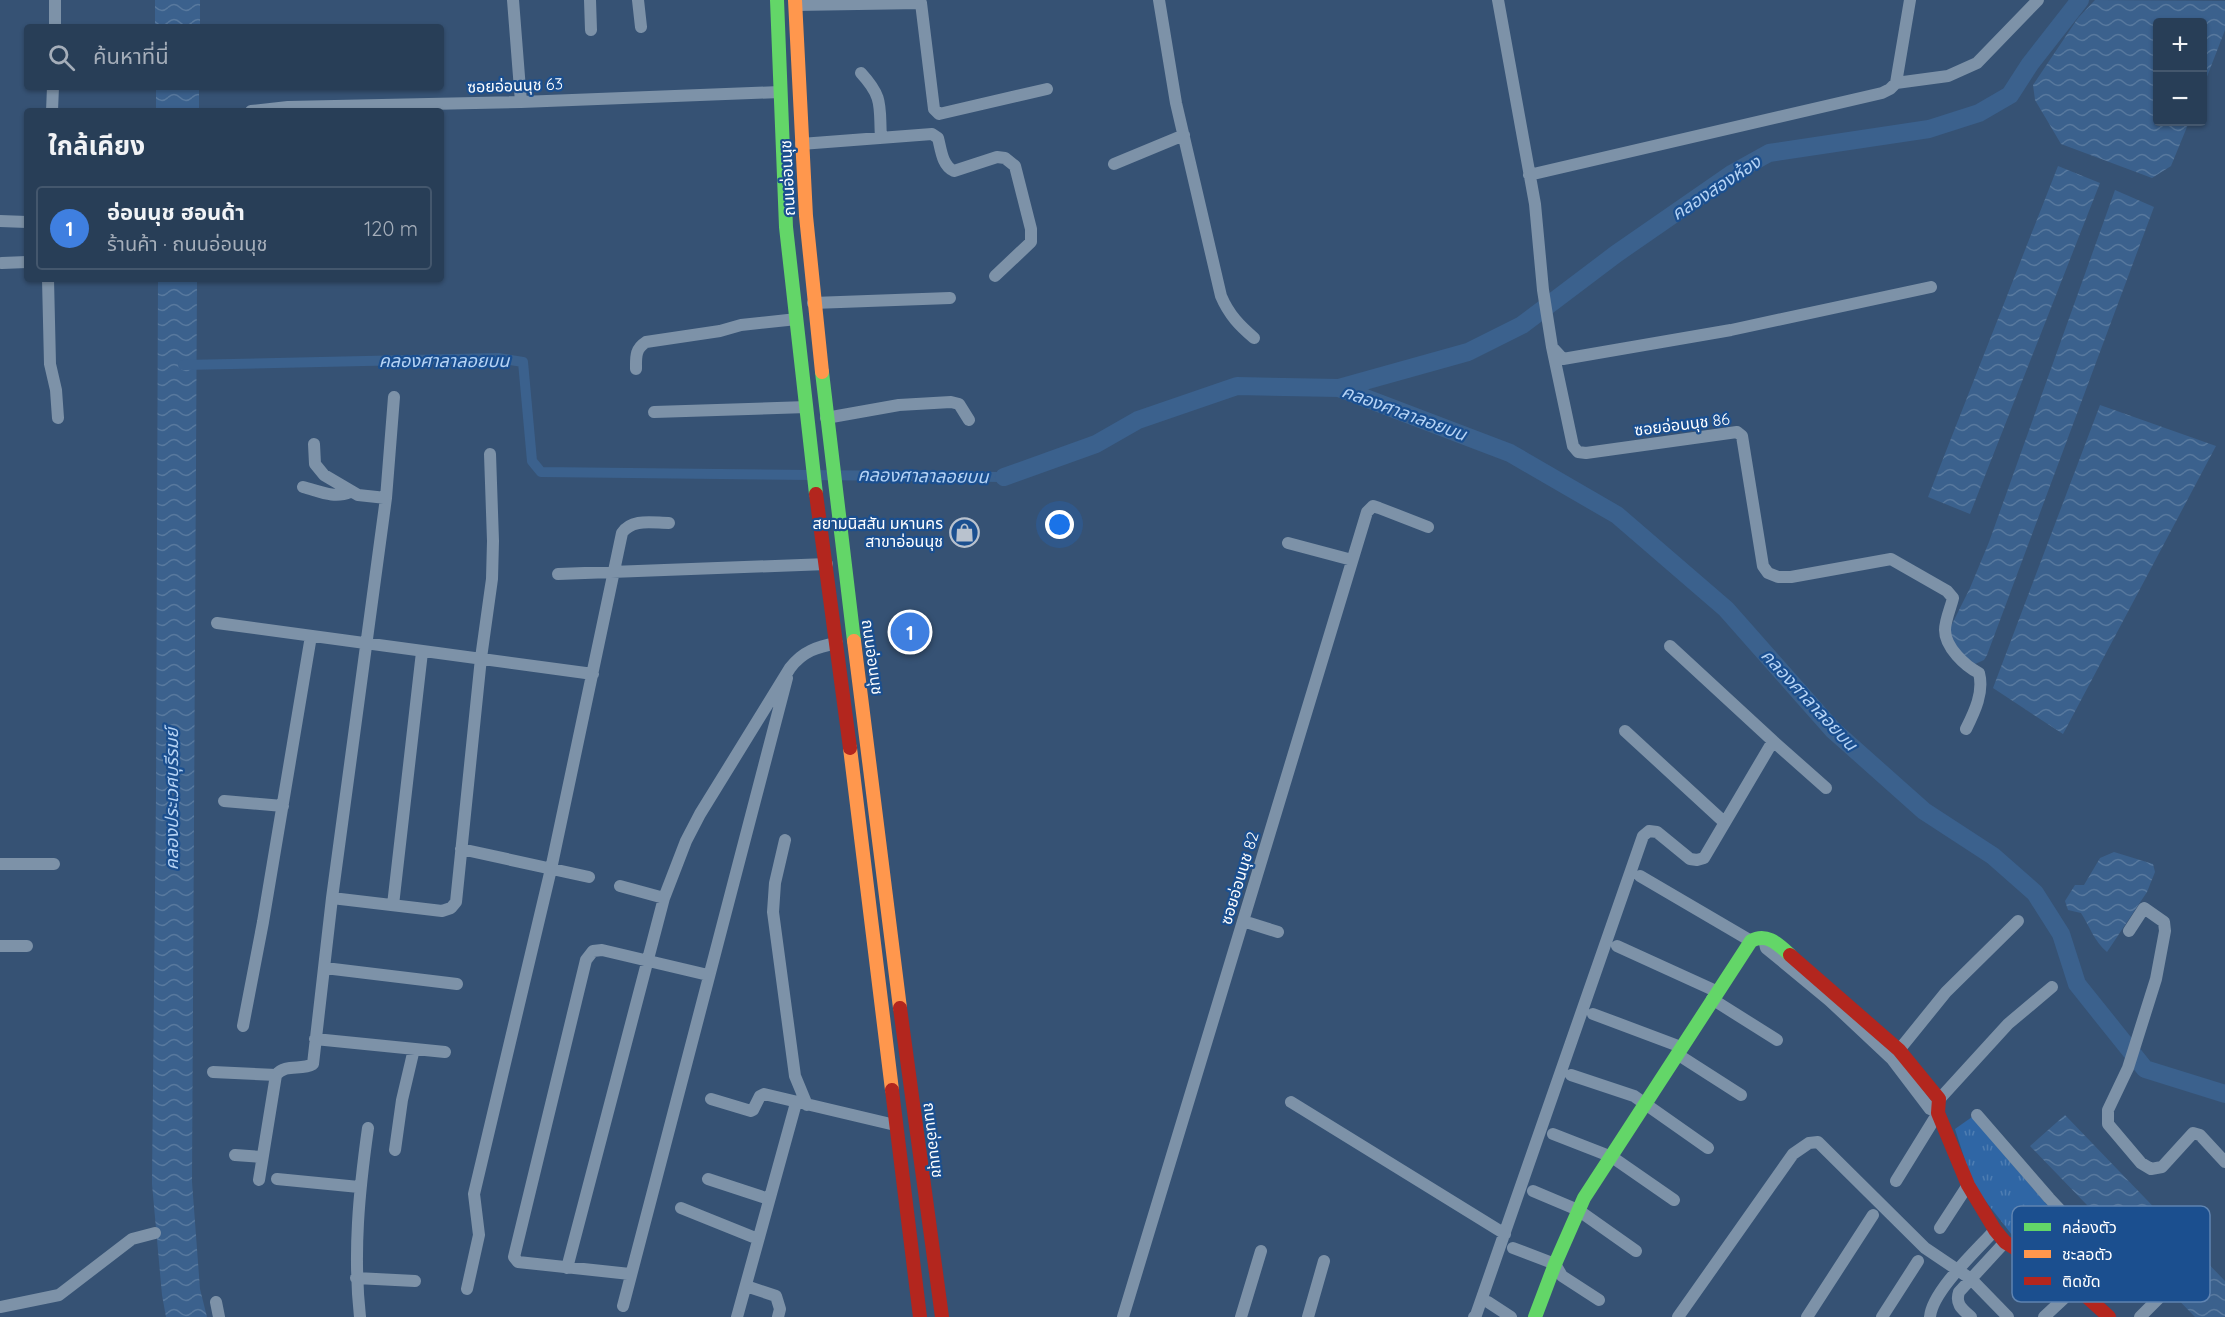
<!DOCTYPE html>
<html lang="th">
<meta charset="utf-8">
<style>
body{margin:0;font-family:Quicksand,"Noto Sans Thai",sans-serif;background:#344961;color:#f1f3f6}
.controls{position:absolute;right:18px;top:18px;display:grid;overflow:hidden;border-radius:6px;box-shadow:0 2px 4px #0004}
.controls button{width:54px;height:54px;display:grid;place-items:center;padding:0;border:0;border-bottom:2px solid #44576d;background:#283e57;color:#f1f3f6;font:30px sans-serif}
.you{position:absolute;left:1060px;top:525px;width:21px;height:21px;margin:-15px;border:4px solid #fff;border-radius:50%;background:#1a73e8;box-shadow:0 0 0 9px #1a73e833}
.badge{display:grid;place-items:center;width:39px;height:39px;border-radius:50%;background:#95b2f1;color:#fff;font-size:20px;font-weight:700}
.pin{position:absolute;translate:-50% -50%;border:3px solid #fff;box-shadow:0 2px 6px #0006}
.list{margin:0;padding:0;list-style:none}
h2{display:flex;justify-content:space-between;align-items:center;height:78px;margin:0;padding:0 24px;font-size:26px}
h2 small{font-size:20px;font-weight:400;color:#a5aeba}
.list li{display:grid;grid-template-columns:39px 1fr auto;gap:18px;align-items:center;box-sizing:border-box;height:84px;margin:0 12px 12px;padding:0 12px;border:2px solid #44576d;border-radius:6px}
.list b{display:block;font-size:22px;white-space:nowrap}
.list p{margin:0;font-size:20px;white-space:nowrap;color:#a5aeba}
.list em{font-size:20px;font-style:normal;color:#a5aeba}
.icon{flex:none;width:33px;height:33px;fill:none;stroke:currentColor;stroke-width:2;stroke-linecap:round;stroke-linejoin:round}
.map{position:relative;flex:none;width:2225px;height:1317px;overflow:hidden}
.search{position:absolute;background:#283e57;box-shadow:0 2px 4px #0004;left:24px;top:24px;width:420px;height:66px;display:flex;align-items:center;gap:15px;box-sizing:border-box;padding:0 21px;border-radius:6px;color:#a5aeba;font-size:22px}
.panel{position:absolute;background:#283e57;box-shadow:0 2px 4px #0004;left:24px;top:108px;width:420px;height:174px;border-radius:6px}
.map>svg:first-child{display:block}
.park{fill:url(#park-tufts)}
.water{fill:url(#water-waves)}
.lines{fill:none;stroke-linecap:round;stroke-linejoin:round}
.canal{stroke:#3b618d;stroke-width:10}
.river{stroke:#3b618d;stroke-width:18}
.street{stroke:#7d92a8;stroke-width:12}
.fast{stroke:#63d668;stroke-width:14}
.slow{stroke:#ff974d;stroke-width:14}
.jam{stroke:#b3261e;stroke-width:14}
.labels{text-anchor:middle;stroke-width:4.5;stroke-linejoin:round;paint-order:stroke}
.street-label{font-size:16px;fill:#fff;stroke:#1b4f8f}
.poi-label{font-size:16px;fill:#fff;stroke:#1b4f8f;text-anchor:end}
.water-label{font-size:18px;font-style:italic;fill:#b5d3f5;stroke:#1b4f8f}
.key{fill:#1b4f8f;stroke:#5f84b1;stroke-width:1.5}
.key-label{font-size:16px;fill:#fff}
</style>
<div class="map">
<svg width="2225" height="1317" viewBox="0 0 2225 1317">
<defs>
<pattern id="park-tufts" width="24" height="20" patternUnits="userSpaceOnUse" patternTransform="scale(1.5)"><rect width="24" height="20" fill="#2f66a5"/><path d="M3 7l-1-3M5 7V3M7 7l1-3M15 17l-1-3M17 17v-4M19 17l1-3" fill="none" stroke="#4e7db2"/></pattern>
<pattern id="water-waves" width="16" height="10" patternUnits="userSpaceOnUse" patternTransform="scale(1.5)"><rect width="16" height="10" fill="#3b618d"/><path d="M0 5q4-4 8 0t8 0" fill="none" stroke="#58799e"/></pattern>
</defs>
<rect width="100%" height="100%" fill="#365274"/>
<path class="park" d="M1972 1117 2094 1260 2076 1281 2012 1235 1973 1185 1955 1129Z"/>
<path class="water" d="M155 0H200V27H155Z
M2095 0 2225 1V30L2203 87 2202 22H2158V122H2189L2171 166 2152 178 2061 144 2035 100 2033 85 2078 18Z
M156 87H199V111H156Z
M2058 166 2100 183 1970 514 1928 497Z
M2115 190 2154 207 1987 655 1984 660 1975 664 1944 640 1970 588 1989 542Z
M158 279H197L192 1182 200 1289 207 1317H166L162 1295 152 1184 156 795Z
M2100 405 2216 446 2063 734 1993 688Z
M2114 852 2153 864 2155 872 2147 892 2107 952C2094 941 2090 927 2081 913L2068 910 2065 901 2075 885H2084L2100 858Z
M2065 1115 2225 1281V1317H2195L2030 1146Z"/>
<g class="lines">
<path class="canal" d="M183 365 498 358 523 362 532 461 541 472 1004 477"/>
<path class="river" d="M1339 388 1468 352 1522 325 1616 254 1733 173 1769 153 1929 129 1979 113 2010 95 2030 64 2080 0
M1004 477 1096 444 1138 420 1237 386 1339 388 1510 453 1617 515 1726 609 1833 730 1924 811 1993 856 2035 893 2061 934 2077 984 2145 1069 2225 1094"/>
<path class="street" d="M513 0 521 102
M590 0 591 30
M638 0 641 27
M1159 0 1176 103 1221 296C1229 315 1240 326 1254 338
M1498 0 1535 204 1543 290 1552 347 1563 359 1731 330 1931 287
M795 5 921 3 934 109 939 114 1047 89
M55 27V0
M861 73C884 98 879 106 881 138
M1896 83 1948 76 1977 63 2038 0
M52 111 53 87
M251 111 288 107 521 102 780 92
M801 144 932 134 938 138C941 149 942 166 954 171L997 157 1005 158 1015 166 1031 229V242L995 276
M1114 164 1184 135
M1529 175 1882 93 1890 89 1896 83 1910 0
M0 221 27 222
M2 263 27 262
M48 279 50 364 56 390 58 418
M813 303 950 298
M1552 347 1573 446 1578 452 1586 453 1737 432 1742 436 1763 566 1768 573 1778 577H1791L1891 559 1947 591 1953 598C1951 607 1945 620 1945 630 1945 647 1965 666 1979 673 1984 692 1975 711 1966 729
M636 369C636 357 635 349 646 342L720 331 741 325 797 319
M654 412 807 407
M826 418 899 405 951 402 959 404 969 420
M314 444 315 464 324 475 358 495 386 498
M303 487C319 491 334 499 350 492
M1288 543 1352 560
M558 574 827 564
M217 623 593 674
M1670 646 1773 741
M1625 731 1724 822
M224 801 283 806
M785 840 775 883 773 912 795 1076 807 1105
M461 849 589 877
M0 864H54
M1640 876 1751 941
M620 886 664 898
M332 898 442 911 451 908 456 902 481 658 492 579 493 541 490 454
M393 905 422 652
M1243 921 1278 932
M2129 931 2144 908 2164 922 2165 931 2156 979 2128 1068 2108 1110V1124L2141 1163 2151 1169 2162 1167 2193 1133 2200 1135 2225 1162
M1764 939 1766 948 1829 1000 1892 1059 1930 1109 1938 1113 1896 1181
M0 946H27
M1617 946 1718 992
M325 968 457 984
M1712 999 1777 1040
M1593 1014 1681 1047
M243 1026 263 922 311 636
M315 1039 445 1052
M1677 1054 1741 1095
M1895 1055 1946 992 2018 921
M213 1072 276 1075
M1571 1075 1634 1096 1708 1148
M711 1099 751 1111 753 1110 760 1096 764 1094 895 1125
M1291 1102 1505 1234
M1934 1105 2008 1024 2052 987
M1977 1115 2049 1198 2098 1250 2103 1259 2101 1264 2044 1317
M1553 1134 1612 1157 1674 1200
M395 1150 402 1100 414 1049
M235 1155 262 1157
M277 1179 359 1187
M708 1179 769 1199
M259 1180 276 1075C286 1063 301 1071 313 1064L332 898 386 498 394 397
M1533 1191 1578 1210 1636 1251
M681 1208 758 1239
M1940 1228 1968 1185
M1513 1248 1555 1264 1562 1276 1599 1300
M567 1268 664 898 686 841 700 814 790 668C803 651 817 647 837 643
M630 1274 518 1262 514 1257 586 960 593 951 602 950 708 975
M356 1278 415 1281
M746 1286 776 1296 780 1309 778 1317
M467 1289 479 1235 474 1194 551 869 622 533C632 518 653 523 669 523
M216 1302 219 1317
M1488 1302 1511 1317
M623 1306 787 678
M0 1307 59 1295 132 1239 155 1233
M360 1317C353 1253 359 1192 368 1128
M737 1317 796 1103
M1123 1317 1367 512 1373 506 1379 508 1428 527
M1241 1317 1261 1251
M1308 1317 1324 1261
M1474 1317 1476 1315 1643 836 1649 831 1657 832 1690 859 1697 860 1704 858 1773 741 1826 788
M1678 1317 1793 1154 1809 1143 1818 1142 1925 1248 1971 1279 2008 1317
M1807 1317 1873 1215
M1882 1317 1918 1261
M1930 1317C1932 1291 1978 1249 1995 1230
M1971 1317C1962 1309 1955 1304 1959 1292L2005 1242
M2140 1317 2159 1298"/>
<path class="fast" d="M777 0 786 227 816 494
M822 372 854 641
M1535 1317 1555 1264 1584 1198 1751 941C1767 932 1779 945 1790 955"/>
<path class="slow" d="M795 0 806 216 822 372
M854 641 900 1008
M850 748 892 1090"/>
<path class="jam" d="M816 494 850 748
M1790 955 1899 1050 1939 1099 1938 1113 1968 1185 1995 1230 2005 1242 2075 1286 2109 1317
M900 1008 942 1317
M892 1090 920 1317"/>
</g>
<defs>
<symbol id="shop-ring" viewBox="-11 -11 22 22"><circle r="9.5" fill="#1b4f8f" stroke="#b9c2ce" stroke-width="1.5"/><path d="M-5-2.5h2.3a2.7 3.5 0 0 1 5.4 0H5L5.5 6h-11ZM-1.5-2.5h3a1.5 2.3 0 0 0-3 0Z" fill="#b9c2ce"/></symbol>
</defs>
<g fill-rule="evenodd">
<use href="#shop-ring" x="948" y="516" width="33" height="33"/>
</g>
<g class="labels">
<g class="street-label">
<text transform="translate(515 85) rotate(-2)" y="6">ซอยอ่อนนุช 63</text>
<text transform="translate(787 178) rotate(-93)" y="6">ถนนอ่อนนุช</text>
<text transform="translate(1682 424) rotate(-7)" y="6">ซอยอ่อนนุช 86</text>
<text transform="translate(873 657) rotate(82)" y="6">ถนนอ่อนนุช</text>
<text transform="translate(1239 878) rotate(-73)" y="6">ซอยอ่อนนุช 82</text>
<text transform="translate(934 1140) rotate(83)" y="6">ถนนอ่อนนุช</text>
</g>
<g class="poi-label">
<text x="943" y="529">สยามนิสสัน มหานคร<tspan x="943" dy="18">สาขาอ่อนนุช</tspan></text>
</g>
<g class="water-label">
<text transform="translate(1716 188) rotate(-33)" y="6">คลองสองห้อง</text>
<text x="444" y="367">คลองศาลาลอยบน</text>
<text transform="translate(1404 413) rotate(20)" y="6">คลองศาลาลอยบน</text>
<text transform="translate(923 476) rotate(1)" y="6">คลองศาลาลอยบน</text>
<text transform="translate(1809 700) rotate(47)" y="6">คลองศาลาลอยบน</text>
<text transform="translate(172 799) rotate(-90)" y="6">คลองประเวศบุรีรมย์</text>
</g>
</g>
<rect x="2012" y="1206" width="198" height="96" rx="9" class="key"/>
<rect x="2024" y="1223" width="27" height="8" fill="#63d668"/>
<rect x="2024" y="1250" width="27" height="8" fill="#ff974d"/>
<rect x="2024" y="1277" width="27" height="8" fill="#b3261e"/>
<g class="key-label">
<text x="2062" y="1233">คล่องตัว</text>
<text x="2062" y="1260">ชะลอตัว</text>
<text x="2062" y="1287">ติดขัด</text>
</g>
</svg>
<div class="controls">
<button>+</button>
<button>−</button>
</div>
<div class="you"></div>
<div class="pin badge" style="left:910px;top:632px;background:#3f7fe0">1</div>
<div class="search"><svg class="icon" aria-label="search" viewBox="0 0 24 24"><circle cx="10" cy="10" r="6"/><path d="M15 15l6 6"/></svg>ค้นหาที่นี่</div>
<section class="panel">
<h2>ใกล้เคียง<small></small></h2>
<ul class="list">
<li><span class="badge" style="background:#3f7fe0">1</span><div><b>อ่อนนุช ฮอนด้า</b><p>ร้านค้า · ถนนอ่อนนุช</p></div><em>120 m</em></li>
</ul>
</section>
</div>
